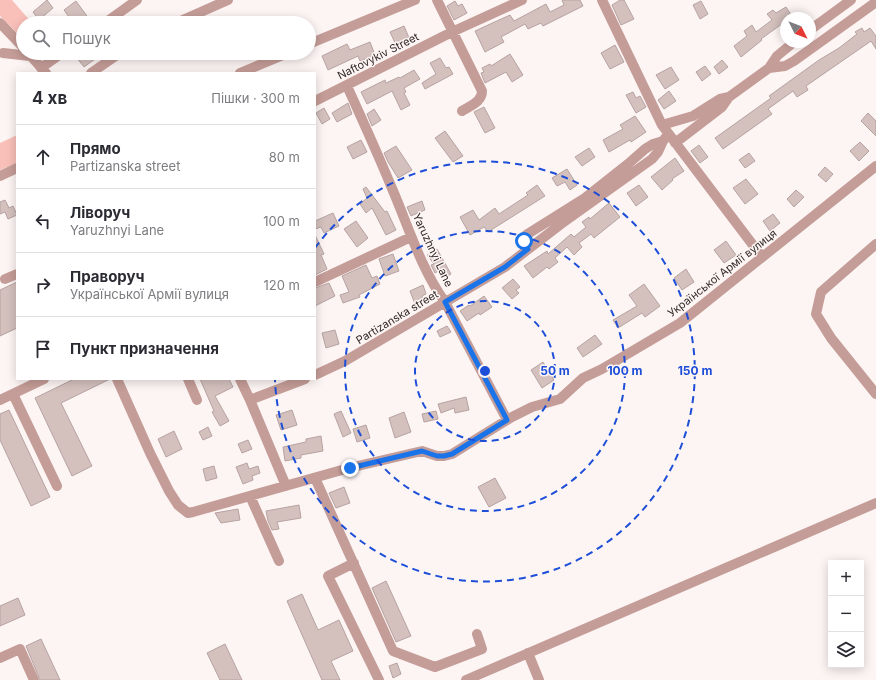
<!DOCTYPE html>
<html lang="uk">
<meta charset="utf-8">
<style>
body{margin:0;font-family:Inter,sans-serif;background:#f7f7f7;color:#2b2b33}
.controls{position:absolute;right:12px;bottom:12px;display:grid;overflow:hidden;border-radius:0px;box-shadow:0 2px 10px #0003}
.controls button{width:36px;height:36px;display:grid;place-items:center;padding:0;border:0;border-bottom:1px solid #e1e1e2;background:#fff;color:#2b2b33;font:20px sans-serif}
.compass{position:absolute;left:780px;top:12px;width:36px;height:36px;border-radius:50%;background:#fff;box-shadow:0 2px 10px #0003;rotate:132deg}
.stop{position:absolute;width:12px;height:12px;margin:-9px;border:3px solid #1a73e8;border-radius:50%;background:#fff}
.stop.end{background:#1a73e8;border-color:#fff;box-shadow:0 1px 4px #0008}
.list{margin:0;padding:0;list-style:none}
h2{display:flex;justify-content:space-between;align-items:center;height:52px;margin:0;padding:0 16px;font-size:17px}
h2 small{font-size:13px;font-weight:400;color:#7c7c81}
.list li{display:grid;grid-template-columns:26px 1fr auto;gap:12px;align-items:center;box-sizing:border-box;height:64px;padding:0 16px;border-top:1px solid #e1e1e2}
.list b{display:block;font-size:15px;white-space:nowrap}
.list p{margin:0;font-size:13px;white-space:nowrap;color:#7c7c81}
.list em{font-size:13px;font-style:normal;color:#7c7c81}
.icon{flex:none;width:22px;height:22px;fill:none;stroke:currentColor;stroke-width:2;stroke-linecap:round;stroke-linejoin:round}
.map{position:relative;flex:none;width:876px;height:680px;overflow:hidden}
.search{position:absolute;background:#fff;box-shadow:0 2px 10px #0003;left:16px;top:16px;width:300px;height:44px;display:flex;align-items:center;gap:10px;box-sizing:border-box;padding:0 14px;border-radius:22px;color:#7c7c81;font-size:15px}
.panel{position:absolute;background:#fff;box-shadow:0 2px 10px #0003;left:16px;top:72px;width:300px;height:308px;border-radius:0px}
.map>svg:first-child{display:block}
.green{fill:#f9c0b9}
.building{fill:#d4c1be;stroke:#b6a3a1}
.lines{fill:none;stroke-linecap:round;stroke-linejoin:round}
.minor{stroke:#c59d98;stroke-width:10}
.route{stroke:#1a73e8;stroke-width:5}
.ring{fill:none;stroke:#1d4ed8;stroke-width:2;stroke-dasharray:7 5}
.labels{text-anchor:middle;stroke-width:3;stroke-linejoin:round;paint-order:stroke}
.street-label{font-size:11px;fill:#322a29;stroke:#fdf5f4}
.centre{fill:#1d4ed8;stroke:#fdf5f4;stroke-width:2}
.ring-label{font-size:12px;text-anchor:middle;font-weight:bold;fill:#1d4ed8;stroke:#fdf5f4;stroke-width:3;stroke-linejoin:round;paint-order:stroke}
</style>
<div class="map">
<svg width="876" height="680" viewBox="0 0 876 680">
<rect width="100%" height="100%" fill="#fdf5f4"/>
<path class="green" d="M0 0H12L32 23H23V39L0 16Z
M17 135V163L0 170V143Z"/>
<path class="building" d="M47 0 53 8 39 20 33 12Z
M562 0H580L583 6 543 26 541 23 528 29 525 24 501 37 504 42 485 52 475 31 510 15 514 21 546 4 550 12 564 5Z
M620 0H624L634 19 621 25 612 5Z
M76 1 92 23H73L64 10Z
M455 1 458 6 462 4 467 13 454 20 447 6Z
M701 1 708 14 700 19 693 5Z
M786 7 793 18H786V21L761 39 762 40 741 57 734 46 747 36 744 31 752 25 756 32 772 20 767 14 773 10 776 13Z
M404 26 410 40 396 45 390 32Z
M862 28 864 32 870 28 876 36V49L871 41 806 86 808 90 797 97 793 91 768 109 772 114 723 149 715 138 771 98 769 96 819 60 839 48 857 34 855 32Z
M370 42 375 55 360 61 358 56 328 70 322 56 347 44 350 50Z
M615 45 624 62 610 69 601 53Z
M73 53H90L95 59 84 67Z
M510 54 523 75 512 82 506 72 485 83 481 73 484 72 482 68 490 64 491 66Z
M440 58 446 68 449 67 453 74 425 89 422 83 436 74 430 63Z
M722 60 728 67 719 74 714 67Z
M705 66 711 74 702 81 696 72Z
M671 67 679 80 665 89 656 75Z
M414 70 420 79 404 88 406 92 404 93 410 105 401 110 392 91 367 104 361 92 385 80 386 83 399 77 400 78Z
M669 91 676 101 664 109 658 100Z
M633 92 636 98 640 96 646 107 636 113 626 95Z
M348 103 352 114 337 122 332 113Z
M484 107 495 128 485 133 474 112Z
M324 108 330 119 322 124 316 113Z
M374 109 381 120 372 126 367 114Z
M868 113 876 121V136L861 121Z
M635 116 646 132 631 142 630 140 609 152 603 140 623 129 620 125Z
M445 131 463 156 453 162 435 138Z
M361 140 367 152 353 159 347 147Z
M860 142 869 151 859 161 850 151Z
M699 145 708 157 700 163 691 151Z
M396 146 412 170 398 178 388 162 384 153Z
M589 148 595 157 582 166 575 157Z
M749 153 755 161 745 168 739 160Z
M675 158 684 171 672 179 673 180 662 190 651 177Z
M825 167 833 174 826 182 818 175Z
M567 169 577 185 570 190 565 182 557 186 552 178Z
M746 179 758 194 745 204 733 188Z
M537 185 545 196 488 232 484 227 470 235 460 217 473 210 479 220 495 208 499 214 528 195 526 193Z
M639 185 648 197 636 206 627 193Z
M366 187 385 212 387 211 396 230 386 235 372 208 366 213 360 204 367 198 363 189Z
M796 190 804 197 794 207 787 199Z
M5 200 9 208 13 206 17 215 8 219 5 212 0 214V202Z
M422 201 425 210 411 216 407 207Z
M609 203 620 217 594 238 591 234 579 243 582 247 574 255 567 247 555 258 558 262 549 269 547 267 533 278 524 266 547 251 548 254 571 234 574 237 586 227 582 222 589 217 590 219Z
M333 213 339 226 324 233 321 227 315 229V221Z
M773 214 780 223 770 231 763 221Z
M356 221 368 238 357 247 344 229Z
M315 235 324 254 321 255 327 269 315 275Z
M726 241 736 255 724 263 714 250Z
M437 249 451 274 443 279 438 271 435 273 431 265 434 264 427 255Z
M393 254 399 271 385 276 379 259Z
M366 265 372 278 377 276 380 284 359 295 360 297 343 303 340 295 349 292 342 276Z
M686 269 694 282 682 290 674 278Z
M513 279 520 287 516 290 519 293 512 299 502 288Z
M17 282V328L0 336V290Z
M329 283 335 296 315 306V288Z
M644 284 660 306 645 317 642 313 618 328 613 320 637 306 629 295Z
M423 285 426 294 422 296 424 300 415 304 410 291Z
M484 296 492 307 480 315 479 313 467 321 460 311 469 305 470 306Z
M447 326 451 332 440 337 437 331Z
M335 330 339 344 326 348 322 333Z
M595 335 602 344 583 357 577 348Z
M543 362 554 380 542 388 531 370Z
M74 379H110L61 403 92 466 72 476 35 398Z
M200 379H229L233 387 215 396 229 421 220 426 212 412 214 411Z
M466 397 469 410 455 413 454 408 441 413 438 404Z
M9 410 50 497 31 506 0 440V414Z
M292 410 297 425 281 430 276 415Z
M341 411 351 433 343 437 334 414Z
M436 411 438 419 424 422 422 414Z
M404 412 411 432 395 438 389 418Z
M366 425 370 438 357 442 353 429Z
M208 427 212 436 203 440 199 432Z
M174 431 182 449 166 457 158 439Z
M321 436 323 451 301 455V458L285 461 283 447 306 442V439Z
M248 440 252 449 242 453 238 444Z
M247 463 249 469 258 466 260 473 252 476 253 480 243 484 236 467Z
M214 466 217 478 206 481 203 469Z
M495 478 506 498 489 507 478 487Z
M344 487 350 503 336 508 329 493Z
M299 505 301 518 277 522 279 529 272 530 268 521 266 511Z
M238 509 240 520 221 523 215 513Z
M386 581 411 636 396 642 372 588Z
M302 594 318 630 339 620 353 651 331 661 340 680H322L287 601Z
M18 598 25 615 0 626V606Z
M41 639 60 680H40L26 646Z
M225 644 242 680H220L207 653Z
M397 663 401 674 393 678 389 666Z"/>
<g class="lines">
<path class="minor" d="M437 0 482 91C482 102 471 105 462 111
M602 0 662 125 762 257
M0 23 23 47
M105 23 137 0
M176 23 228 0
M810 30 851 0
M309 44 415 0
M3 53 30 56
M28 53 46 73
M41 68 62 53
M769 68 785 66 794 61 876 2
M91 73 120 53
M240 73 288 53
M347 86C362 119 377 152 391 186 408 225 420 267 445 302L507 420
M315 101 452 32 522 0
M662 125 693 116 720 99 729 97
M675 143 722 107 729 97 769 68 777 56 794 42
M0 176 17 168
M876 244 821 292 816 314 831 338 876 394
M528 249 524 241 526 235 585 198 628 164 645 149 653 144 663 141 666 137
M5 279 17 274
M315 282 411 237
M315 375 345 361 505 267 561 224 652 159 658 152 663 141
M117 379 150 453 169 491 178 505 188 513 193 512 349 468 422 451 437 456H444L452 454 512 417 532 407 560 399 583 378 602 369 680 323 876 166
M188 379 197 400
M240 379 250 400 286 486
M13 394 57 486
M0 400 44 379
M250 400 305 379
M315 478 393 651 435 667 482 649 477 634
M250 496 279 561
M354 563 328 576 379 680
M528 653 539 680
M0 658 20 649 34 680
M466 680 876 503"/>
</g>
<g class="lines">
<path class="route" d="M350 468 422 451 437 456H444L452 454 507 420 445 302 505 267 528 249 524 241"/>
</g>
<g class="ring">
<circle cx="485" cy="371" r="70"/>
<circle cx="485" cy="371" r="140"/>
<path d="M315 248A210 210 0 1 1 275 380"/>
</g>
<g class="labels">
<g class="street-label">
<text transform="translate(378 56) rotate(-27)" y="4">Naftovykiv Street</text>
<text transform="translate(433 250) rotate(65)" y="4">Yaruzhnyi Lane</text>
<text transform="translate(722 273) rotate(-38)" y="4">Української Армії вулиця</text>
<text transform="translate(397 317) rotate(-31)" y="4">Partizanska street</text>
</g>
</g>
<circle cx="485" cy="371" r="6" class="centre"/>
<g class="ring-label">
<text x="555" y="375">50 m</text>
<text x="625" y="375">100 m</text>
<text x="695" y="375">150 m</text>
</g>
</svg>
<div class="controls">
<button>+</button>
<button>−</button>
<button><svg class="icon" aria-label="layers" viewBox="0 0 24 24"><path d="M12 4l9 5-9 5-9-5zM3 14l9 5 9-5"/></svg></button>
</div>
<svg class="compass" viewBox="-18 -18 36 36"><path d="M0-13l5 13h-10z" fill="#e53935"/><path d="M0 13l5-13h-10z" fill="#7c7c81"/></svg>
<div class="stop" style="left:524px;top:241px"></div>
<div class="stop end" style="left:350px;top:468px"></div>
<div class="search"><svg class="icon" aria-label="search" viewBox="0 0 24 24"><circle cx="10" cy="10" r="6"/><path d="M15 15l6 6"/></svg>Пошук</div>
<section class="panel">
<h2>4 хв<small>Пішки · 300 m</small></h2>
<ul class="list">
<li><svg class="icon" aria-label="ahead" viewBox="0 0 24 24"><path d="M12 20V5M6 11l6-6 6 6"/></svg><div><b>Прямо</b><p>Partizanska street</p></div><em>80 m</em></li>
<li><svg class="icon" aria-label="left" viewBox="0 0 24 24"><path d="M17 20v-9H6M10 6l-5 5 5 5"/></svg><div><b>Ліворуч</b><p>Yaruzhnyi Lane</p></div><em>100 m</em></li>
<li><svg class="icon" aria-label="right" viewBox="0 0 24 24"><path d="M7 20v-9h11M14 6l5 5-5 5"/></svg><div><b>Праворуч</b><p>Української Армії вулиця</p></div><em>120 m</em></li>
<li><svg class="icon" aria-label="arrive" viewBox="0 0 24 24"><path d="M6 21V4h12l-3 4 3 4H6"/></svg><div><b>Пункт призначення</b></div></li>
</ul>
</section>
</div>
